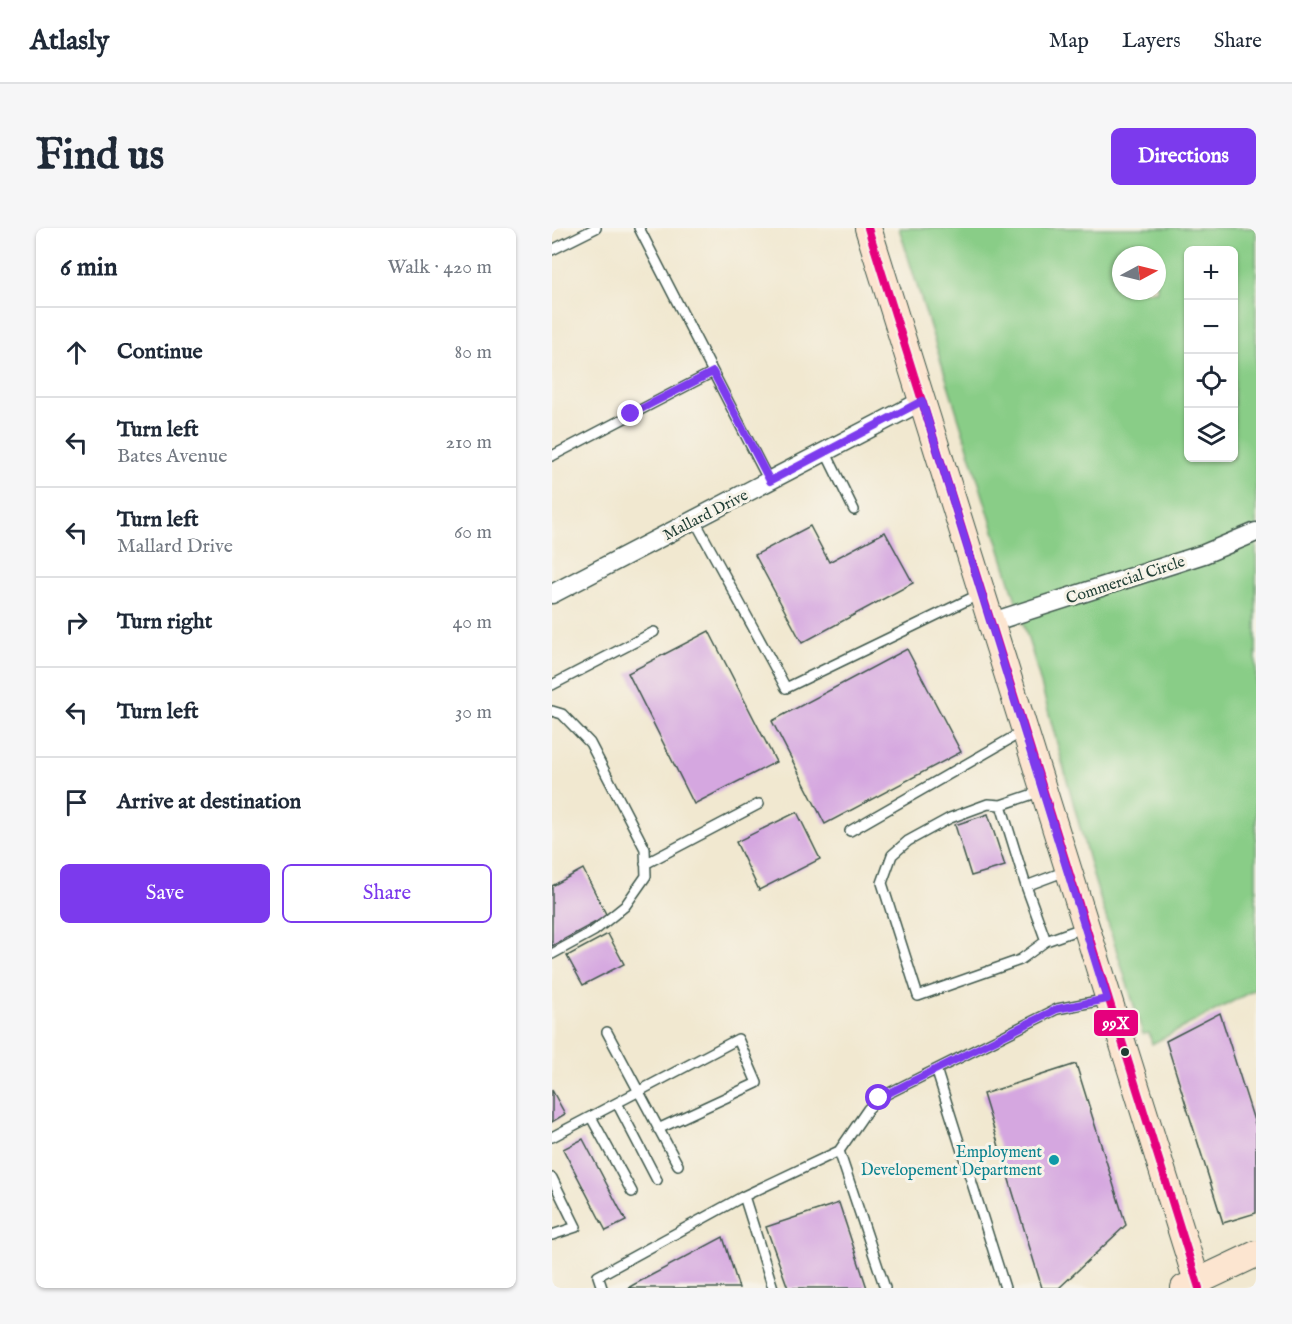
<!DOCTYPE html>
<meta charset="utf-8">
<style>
body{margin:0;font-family:"IM FELL English",serif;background:#f6f6f7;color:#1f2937}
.controls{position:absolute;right:18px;top:18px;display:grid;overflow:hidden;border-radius:9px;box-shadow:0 2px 4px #0004}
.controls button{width:54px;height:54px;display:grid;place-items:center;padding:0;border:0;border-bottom:2px solid #e0e1e3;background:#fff;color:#1f2937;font:30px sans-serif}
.compass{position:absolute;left:560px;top:18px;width:54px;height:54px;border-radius:50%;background:#fff;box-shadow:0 2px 4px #0004;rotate:83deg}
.stop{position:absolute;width:18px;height:18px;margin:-14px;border:4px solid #7c3aed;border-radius:50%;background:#fff}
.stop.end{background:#7c3aed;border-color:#fff;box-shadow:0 2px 6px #0008}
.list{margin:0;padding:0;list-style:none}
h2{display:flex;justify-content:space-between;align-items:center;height:78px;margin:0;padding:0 24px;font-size:26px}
h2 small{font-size:20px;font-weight:400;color:#747a83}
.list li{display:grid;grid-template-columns:39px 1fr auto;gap:18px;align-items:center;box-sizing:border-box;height:90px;padding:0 24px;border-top:2px solid #e0e1e3}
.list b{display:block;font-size:22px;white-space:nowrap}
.list p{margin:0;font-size:20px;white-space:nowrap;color:#747a83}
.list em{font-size:20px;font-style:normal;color:#747a83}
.actions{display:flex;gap:12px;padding:18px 24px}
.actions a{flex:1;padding:14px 0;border:2px solid #7c3aed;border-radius:9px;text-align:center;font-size:21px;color:#7c3aed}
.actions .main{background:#7c3aed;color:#fff}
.icon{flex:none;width:33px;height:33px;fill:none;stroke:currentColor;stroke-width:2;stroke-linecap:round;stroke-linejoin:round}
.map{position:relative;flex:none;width:704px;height:1060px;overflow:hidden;border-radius:9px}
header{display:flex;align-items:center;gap:36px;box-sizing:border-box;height:84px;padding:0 30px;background:#fff;border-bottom:2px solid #e0e1e3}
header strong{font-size:28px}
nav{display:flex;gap:33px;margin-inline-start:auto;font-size:21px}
.intro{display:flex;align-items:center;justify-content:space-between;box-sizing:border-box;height:144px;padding:0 36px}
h1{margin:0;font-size:42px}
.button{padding:15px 27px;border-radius:9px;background:#7c3aed;color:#fff;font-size:21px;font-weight:700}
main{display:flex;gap:36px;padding:0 36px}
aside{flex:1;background:#fff;border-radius:9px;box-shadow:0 2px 4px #0004}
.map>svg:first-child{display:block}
.green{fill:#89cd87;stroke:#54855e;stroke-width:1.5;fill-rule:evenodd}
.building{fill:#d5a7e0}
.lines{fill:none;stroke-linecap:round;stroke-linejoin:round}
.lane-casing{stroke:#3e574b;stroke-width:12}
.street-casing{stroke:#3e574b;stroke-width:21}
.secondary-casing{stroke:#3e574b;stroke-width:28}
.lane{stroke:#fff;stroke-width:9}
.street{stroke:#fff;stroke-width:18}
.secondary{stroke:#fce5d0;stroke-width:26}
.bus-1-casing{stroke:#f7f3e8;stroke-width:12}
.bus-1{stroke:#e5007d;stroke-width:8}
.route{stroke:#7c3aed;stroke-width:8}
.bus-dot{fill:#1f3d34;stroke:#f7f3e8;stroke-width:2}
.culture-dot{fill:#0f9aa8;stroke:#f7f3e8;stroke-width:2}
.labels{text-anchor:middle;stroke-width:6;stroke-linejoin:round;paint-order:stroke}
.street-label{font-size:16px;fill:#1f3d34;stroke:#f7f3e8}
.culture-label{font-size:16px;fill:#0d838f;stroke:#f7f3e8;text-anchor:end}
.line-badge{stroke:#f7f3e8;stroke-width:2}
.badge-label{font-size:16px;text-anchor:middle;font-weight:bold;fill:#fff}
</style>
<header>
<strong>Atlasly</strong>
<nav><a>Map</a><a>Layers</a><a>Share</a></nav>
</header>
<div class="intro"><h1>Find us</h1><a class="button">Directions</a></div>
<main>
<aside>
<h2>6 min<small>Walk · 420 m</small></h2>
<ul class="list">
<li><svg class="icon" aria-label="ahead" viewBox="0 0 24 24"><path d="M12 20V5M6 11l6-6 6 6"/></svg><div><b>Continue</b></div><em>80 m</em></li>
<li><svg class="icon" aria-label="left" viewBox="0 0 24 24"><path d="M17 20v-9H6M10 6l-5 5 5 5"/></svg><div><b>Turn left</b><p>Bates Avenue</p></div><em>210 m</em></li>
<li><svg class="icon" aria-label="left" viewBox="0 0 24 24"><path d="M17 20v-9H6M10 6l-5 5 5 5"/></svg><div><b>Turn left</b><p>Mallard Drive</p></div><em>60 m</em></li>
<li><svg class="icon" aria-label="right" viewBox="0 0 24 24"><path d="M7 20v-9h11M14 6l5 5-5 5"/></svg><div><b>Turn right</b></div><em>40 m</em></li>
<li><svg class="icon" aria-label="left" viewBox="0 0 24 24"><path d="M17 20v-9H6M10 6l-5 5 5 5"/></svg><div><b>Turn left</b></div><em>30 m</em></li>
<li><svg class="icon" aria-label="arrive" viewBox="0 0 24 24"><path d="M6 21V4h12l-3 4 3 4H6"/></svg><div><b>Arrive at destination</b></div></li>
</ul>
<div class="actions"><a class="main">Save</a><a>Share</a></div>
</aside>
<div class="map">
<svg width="704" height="1060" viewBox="0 0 704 1060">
<rect width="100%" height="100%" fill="#f7f3e8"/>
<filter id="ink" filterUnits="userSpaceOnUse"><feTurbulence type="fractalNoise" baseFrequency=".0167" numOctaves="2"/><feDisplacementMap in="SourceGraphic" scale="12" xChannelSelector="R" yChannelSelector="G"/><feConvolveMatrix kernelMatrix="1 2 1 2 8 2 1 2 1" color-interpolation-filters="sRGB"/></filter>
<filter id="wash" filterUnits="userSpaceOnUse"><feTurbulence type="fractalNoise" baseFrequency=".008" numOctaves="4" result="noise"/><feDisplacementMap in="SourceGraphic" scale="24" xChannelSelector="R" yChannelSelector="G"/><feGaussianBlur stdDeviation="1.35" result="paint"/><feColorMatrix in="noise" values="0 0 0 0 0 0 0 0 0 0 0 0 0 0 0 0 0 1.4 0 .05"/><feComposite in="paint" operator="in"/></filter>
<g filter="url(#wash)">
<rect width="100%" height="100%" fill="#f1e8d0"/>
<path class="green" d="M347 0H704V761L600 816 597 805 591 806 542 651 481 427ZM636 22H682V230H636ZM569 27H605V63H569Z"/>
<g id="blocks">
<path class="building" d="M258 298 277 334 333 304 361 355 250 415 203 327Z
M157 403 224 534 142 576 76 445Z
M355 421 409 524 273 596 220 493Z
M245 584 268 631 207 662 184 614Z
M436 586 453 638 419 648 403 597Z
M31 641 55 688 0 718V658Z
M56 706 72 736 31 757 15 728Z
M668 785 704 899V985L671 995 614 813Z
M524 836 574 997 507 1060H490L431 866Z
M0 862 13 886 0 894Z
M31 911 74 993 54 1003 11 921Z
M287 975 315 1060H236L214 999Z
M171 1009 187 1060H76L81 1057Z"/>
</g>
</g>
<g filter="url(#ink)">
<use href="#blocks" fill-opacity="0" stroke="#3e574b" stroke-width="1.5"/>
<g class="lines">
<defs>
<path id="lane" d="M87 0 217 253
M0 22 44 0
M273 223 302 282
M0 228 161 144
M142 291 234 460 428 366
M0 457 102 404
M0 483 10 486 38 515 93 621 94 648 73 678 42 703 0 726
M490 563 449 577 474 658 514 643
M449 577 436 576 398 590 356 613 340 627 330 655 366 768 468 732 494 713
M298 603 472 503
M93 636 207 576
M474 658 494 713 533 699
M55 804 126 937
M385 844 453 1060
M65 875 105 952
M39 889 80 964
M0 909 186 811 205 855 106 901
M287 923 333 1060
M0 950 24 999 0 1007
M192 968 221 1060
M50 1060 46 1048 192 968 287 923 316 881 327 870 505 781 556 771"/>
<path id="street" d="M0 366 370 173
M440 394 652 326 704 304"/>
<path id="secondary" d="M316 0 647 1060
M632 1060 704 1026"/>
</defs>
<use href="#lane" class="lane-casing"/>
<use href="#street" class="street-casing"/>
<use href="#secondary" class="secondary-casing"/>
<use href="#lane" class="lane"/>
<use href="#street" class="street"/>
<use href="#secondary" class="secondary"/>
<defs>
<path id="bus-1" d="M316 0 647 1060"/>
</defs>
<use href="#bus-1" class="bus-1-casing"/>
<use href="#bus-1" class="bus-1"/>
</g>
</g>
<g class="lines" filter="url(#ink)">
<path class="route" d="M79 186 161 144 218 253 370 173 555 771 505 781 327 870"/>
</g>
<circle class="bus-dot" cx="573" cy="824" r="5"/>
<circle class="culture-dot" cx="502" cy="932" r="6"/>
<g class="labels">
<g class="street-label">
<text transform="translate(153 286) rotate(-27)" y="6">Mallard Drive</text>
<text transform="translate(573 351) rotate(-18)" y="6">Commercial Circle</text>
</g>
<g class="culture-label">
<text x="490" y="929">Employment<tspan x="490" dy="18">Developement Department</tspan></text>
</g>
</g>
<rect class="line-badge" x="541" y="781" width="46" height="28" rx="6" fill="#e5007d"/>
<g class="badge-label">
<text x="564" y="801">99X</text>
</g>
</svg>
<div class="controls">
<button>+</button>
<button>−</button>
<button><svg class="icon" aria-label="locate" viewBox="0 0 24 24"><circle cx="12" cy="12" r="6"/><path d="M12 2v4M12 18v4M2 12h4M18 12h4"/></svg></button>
<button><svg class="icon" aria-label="layers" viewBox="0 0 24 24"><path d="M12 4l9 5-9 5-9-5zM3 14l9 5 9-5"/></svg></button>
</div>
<svg class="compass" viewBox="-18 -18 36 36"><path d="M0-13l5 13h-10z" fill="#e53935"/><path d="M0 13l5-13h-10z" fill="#747a83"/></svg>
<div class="stop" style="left:327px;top:870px"></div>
<div class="stop end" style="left:79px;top:186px"></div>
</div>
</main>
